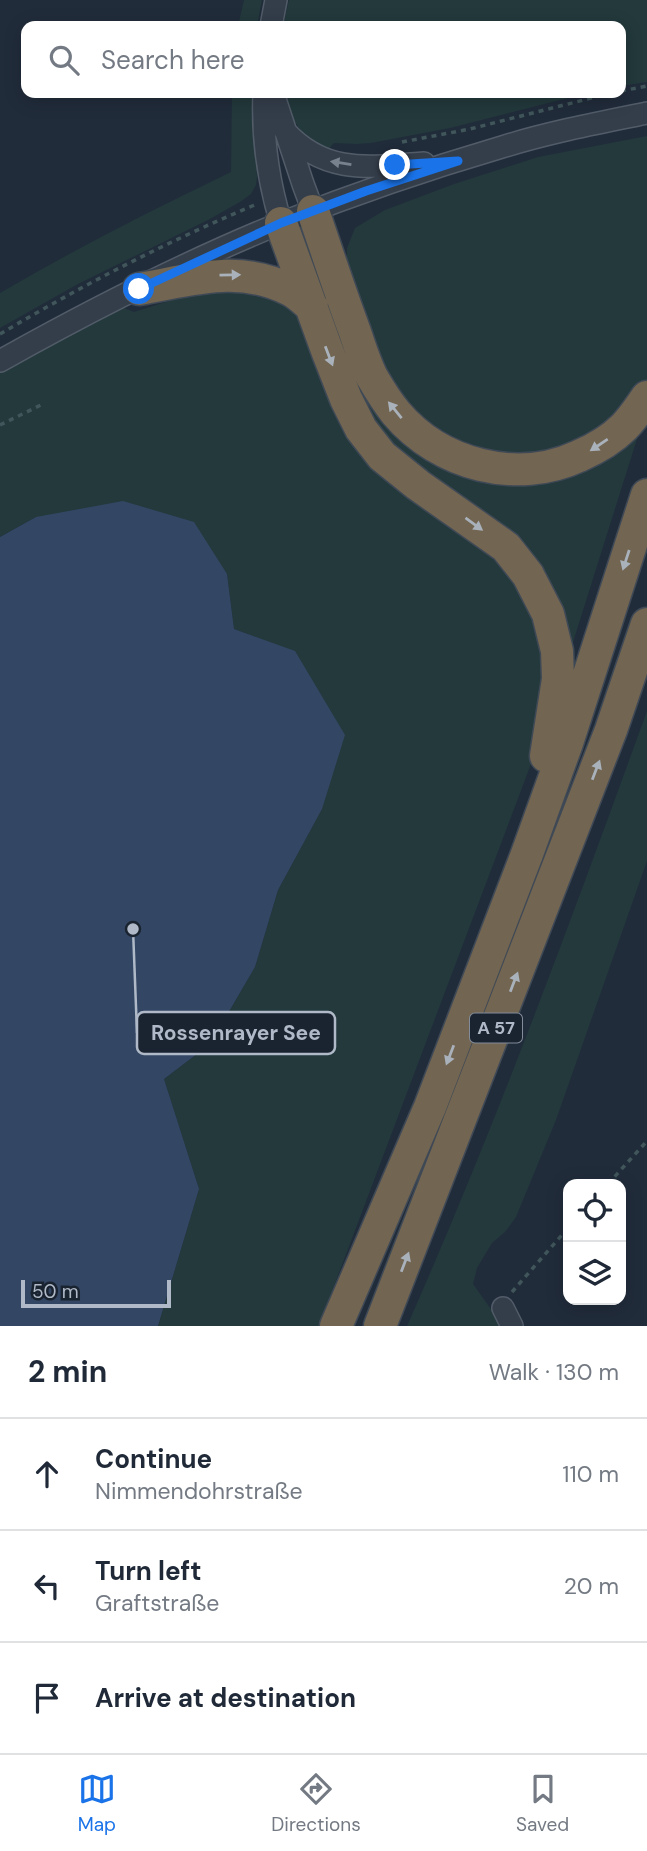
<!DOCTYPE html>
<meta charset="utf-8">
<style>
body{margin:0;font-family:"DM Sans",sans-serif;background:#f2f2f3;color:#1f2937}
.controls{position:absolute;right:21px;bottom:21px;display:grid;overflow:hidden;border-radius:14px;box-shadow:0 4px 18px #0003}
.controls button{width:63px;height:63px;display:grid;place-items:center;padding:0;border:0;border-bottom:2px solid #e0e1e3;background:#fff;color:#1f2937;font:35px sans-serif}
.scale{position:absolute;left:21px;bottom:18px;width:150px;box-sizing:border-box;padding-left:7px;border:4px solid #afb9c7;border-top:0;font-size:19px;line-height:24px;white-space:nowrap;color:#afb9c7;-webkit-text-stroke:5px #1a2330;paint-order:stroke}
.stop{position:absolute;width:21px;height:21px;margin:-16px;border:5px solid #1a73e8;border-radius:50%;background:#fff}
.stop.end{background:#1a73e8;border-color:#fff;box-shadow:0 2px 7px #0008}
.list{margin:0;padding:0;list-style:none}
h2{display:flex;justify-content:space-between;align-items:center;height:91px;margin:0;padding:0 28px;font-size:30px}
h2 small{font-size:23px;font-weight:400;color:#747a83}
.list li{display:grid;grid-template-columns:46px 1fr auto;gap:21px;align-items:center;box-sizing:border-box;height:112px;padding:0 28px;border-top:2px solid #e0e1e3}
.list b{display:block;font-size:26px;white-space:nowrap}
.list p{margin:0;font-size:23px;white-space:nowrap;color:#747a83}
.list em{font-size:23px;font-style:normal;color:#747a83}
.icon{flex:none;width:38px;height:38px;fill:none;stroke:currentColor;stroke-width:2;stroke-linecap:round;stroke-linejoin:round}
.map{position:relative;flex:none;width:647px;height:1326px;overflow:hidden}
.search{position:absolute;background:#fff;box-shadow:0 4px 18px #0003;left:21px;right:21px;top:21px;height:77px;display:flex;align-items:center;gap:18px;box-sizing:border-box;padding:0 24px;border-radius:14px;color:#747a83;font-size:26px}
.sheet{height:427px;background:#fff}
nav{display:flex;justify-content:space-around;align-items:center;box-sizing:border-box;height:98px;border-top:2px solid #e0e1e3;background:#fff;font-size:19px;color:#747a83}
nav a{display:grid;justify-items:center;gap:4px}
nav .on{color:#1a73e8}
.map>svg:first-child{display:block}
.green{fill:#23393c}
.water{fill:#334764}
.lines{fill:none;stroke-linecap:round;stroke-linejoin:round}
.minor-casing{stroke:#525c69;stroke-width:24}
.highway-casing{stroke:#3f4956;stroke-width:35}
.path{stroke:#40565a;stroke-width:3.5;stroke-dasharray:5 5;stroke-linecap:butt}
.minor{stroke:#343e4b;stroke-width:21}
.highway{stroke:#726551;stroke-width:32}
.oneway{fill:#78828f}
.oneway2{fill:#a9b1bb}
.route{stroke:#1a73e8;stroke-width:9}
.labels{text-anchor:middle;stroke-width:5;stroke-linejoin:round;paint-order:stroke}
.shield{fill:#1a2330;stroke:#828c9a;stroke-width:2}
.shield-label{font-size:18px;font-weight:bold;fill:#afb9c7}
.leader{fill:none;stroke:#afb9c7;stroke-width:2.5}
.callout-dot{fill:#afb9c7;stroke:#1a2330;stroke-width:2.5}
.callout{fill:#1a2330;stroke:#afb9c7;stroke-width:2.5}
.callout-label{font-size:21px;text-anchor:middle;font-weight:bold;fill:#afb9c7}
</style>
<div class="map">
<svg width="647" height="1326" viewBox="0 0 647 1326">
<rect width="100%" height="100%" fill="#212c3b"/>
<path class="green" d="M244 0H262L257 26H238Z
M289 0H647V82L621 86V26H283Z
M232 93H252L257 177 256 185 251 194 240 202 208 220 78 284 0 328V293C75 249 152 210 231 172Z
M284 93H588L450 128 371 143 356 144 334 143 327 151C301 139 291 119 284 93Z
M647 136V380L627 407 584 440 530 455 476 450 429 425 406 405 389 380 347 268V248L355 228 385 210 454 184 538 157Z
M311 257H315L365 379 491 475 643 420 568 658 558 611 369 428 307 261Z
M219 285 275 292 303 318 327 393 338 419 354 443 501 562 518 582 538 623 546 675 534 756 319 1326H158L199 1189 164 1079 210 1044 255 967 278 890 322 809 295 652 234 629 227 574 36 517 0 537V361L110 302 134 312Z
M647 711V861L556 1120 516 1217 505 1232 492 1243 477 1268 473 1284 503 1326H407C496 1125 572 918 647 711Z"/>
<path class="water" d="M123 501 194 522 227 574 234 629 295 651 345 735 322 809 278 890 255 967 210 1044 164 1079 199 1189 158 1326H0V537L36 517Z"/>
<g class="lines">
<defs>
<path id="minor" d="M271 26 276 0
M264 93C262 138 268 180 281 223
M273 93 303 184 313 211
M285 131C325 175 370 167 424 163
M0 361C91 310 185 262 281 223 354 194 427 169 502 147 550 132 599 123 647 113
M503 1308 512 1326"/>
<path id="highway" d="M313 211C327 252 340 292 355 332 360 347 365 363 372 377 379 389 387 402 396 413 440 465 517 485 579 456 595 449 612 439 624 427 633 418 640 407 647 397
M281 223 328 353 346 399 361 429 382 456 418 485 506 547 528 575 548 614 557 651 558 679 546 756
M139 289C192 280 239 264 290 290 298 294 305 301 312 307
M336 1326 430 1107 527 854 567 743 647 495
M380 1326 611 730 647 624"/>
</defs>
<use href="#minor" class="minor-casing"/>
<use href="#highway" class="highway-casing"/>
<path class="path" d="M621 91 647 86
M402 142 470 129 611 93
M0 334C83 285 168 241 257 204
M0 425 45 403
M608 1184 647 1141
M512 1292 568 1228"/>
<use href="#minor" class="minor"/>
<use href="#highway" class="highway"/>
</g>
<defs><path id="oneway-solid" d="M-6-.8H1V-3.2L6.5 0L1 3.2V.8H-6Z" transform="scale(1.75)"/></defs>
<use class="oneway" href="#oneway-solid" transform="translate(341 163) rotate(-171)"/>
<g class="oneway2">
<use href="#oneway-solid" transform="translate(230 275) rotate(-1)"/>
<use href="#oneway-solid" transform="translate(329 356) rotate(69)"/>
<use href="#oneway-solid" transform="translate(395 410) rotate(-129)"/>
<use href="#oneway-solid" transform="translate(599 445) rotate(146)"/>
<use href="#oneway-solid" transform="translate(474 524) rotate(36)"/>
<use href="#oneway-solid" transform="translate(626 560) rotate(108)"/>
<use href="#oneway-solid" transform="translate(596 770) rotate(-69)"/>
<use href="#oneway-solid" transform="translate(514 982) rotate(-69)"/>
<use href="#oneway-solid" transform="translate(450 1055) rotate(111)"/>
<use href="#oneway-solid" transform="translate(405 1262) rotate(-69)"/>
</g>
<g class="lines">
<path class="route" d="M139 289 281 223 366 191 458 161 395 165"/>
</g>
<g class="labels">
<rect class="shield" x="470" y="1013.5" width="52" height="29" rx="5"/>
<g class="shield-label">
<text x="496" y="1034">A 57</text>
</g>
</g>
<path class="leader" d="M133 929L137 1033"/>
<circle class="callout-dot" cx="133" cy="929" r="7"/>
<rect class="callout" x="137" y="1012" width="198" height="42" rx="7"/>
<g class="callout-label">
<text x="236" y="1040">Rossenrayer See</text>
</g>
</svg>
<div class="controls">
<button><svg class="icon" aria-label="locate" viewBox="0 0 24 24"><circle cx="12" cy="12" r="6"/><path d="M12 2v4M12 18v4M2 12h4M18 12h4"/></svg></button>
<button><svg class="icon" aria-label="layers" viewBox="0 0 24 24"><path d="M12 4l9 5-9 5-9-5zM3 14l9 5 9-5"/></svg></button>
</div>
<div class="scale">50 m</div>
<div class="stop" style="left:139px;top:289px"></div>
<div class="stop end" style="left:395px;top:165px"></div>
<div class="search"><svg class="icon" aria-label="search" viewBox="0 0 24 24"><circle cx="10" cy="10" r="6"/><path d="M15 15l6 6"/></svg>Search here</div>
</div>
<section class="sheet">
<h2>2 min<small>Walk · 130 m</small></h2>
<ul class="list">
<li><svg class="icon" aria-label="ahead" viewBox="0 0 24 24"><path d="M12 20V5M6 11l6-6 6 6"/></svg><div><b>Continue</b><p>Nimmendohrstraße</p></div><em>110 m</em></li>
<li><svg class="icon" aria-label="left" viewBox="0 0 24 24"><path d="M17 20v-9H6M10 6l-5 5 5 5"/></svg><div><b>Turn left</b><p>Graftstraße</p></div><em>20 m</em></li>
<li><svg class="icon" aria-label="arrive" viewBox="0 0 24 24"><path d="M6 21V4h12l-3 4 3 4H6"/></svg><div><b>Arrive at destination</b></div></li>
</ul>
</section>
<nav>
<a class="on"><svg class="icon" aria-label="map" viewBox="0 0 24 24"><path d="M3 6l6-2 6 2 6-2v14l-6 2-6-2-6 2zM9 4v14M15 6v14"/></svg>Map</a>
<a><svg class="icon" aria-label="directions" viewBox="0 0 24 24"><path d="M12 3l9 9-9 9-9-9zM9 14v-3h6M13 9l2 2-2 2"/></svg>Directions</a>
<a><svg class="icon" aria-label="saved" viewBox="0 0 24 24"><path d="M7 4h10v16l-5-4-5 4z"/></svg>Saved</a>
</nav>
